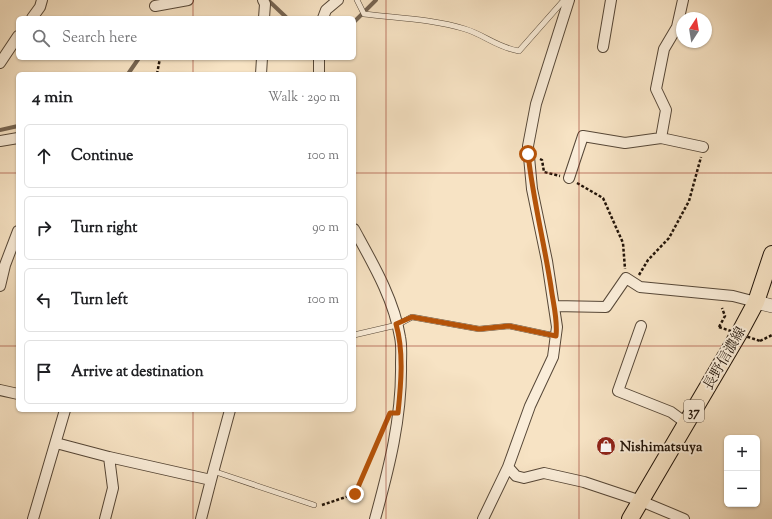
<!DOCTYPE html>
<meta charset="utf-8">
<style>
body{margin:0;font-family:"Sorts Mill Goudy","Noto Serif JP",serif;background:#f6f6f6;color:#202124}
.controls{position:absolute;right:12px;bottom:12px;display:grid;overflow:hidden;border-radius:6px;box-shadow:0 1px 3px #0004}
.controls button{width:36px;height:36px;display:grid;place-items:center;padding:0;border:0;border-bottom:1px solid #e0e0e0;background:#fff;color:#202124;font:20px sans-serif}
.compass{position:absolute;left:676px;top:12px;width:36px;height:36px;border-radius:50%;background:#fff;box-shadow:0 1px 3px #0004;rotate:12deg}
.stop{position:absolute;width:12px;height:12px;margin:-9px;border:3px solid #b45309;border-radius:50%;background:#fff}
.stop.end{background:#b45309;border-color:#fff;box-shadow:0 1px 4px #0008}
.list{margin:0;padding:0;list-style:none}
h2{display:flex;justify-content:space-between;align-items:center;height:52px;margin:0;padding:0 16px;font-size:17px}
h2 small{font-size:13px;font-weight:400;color:#757577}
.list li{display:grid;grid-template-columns:26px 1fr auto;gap:12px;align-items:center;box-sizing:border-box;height:64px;margin:0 8px 8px;padding:0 8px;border:1px solid #e0e0e0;border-radius:6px}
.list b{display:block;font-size:15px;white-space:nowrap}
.list em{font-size:13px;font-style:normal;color:#757577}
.icon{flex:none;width:22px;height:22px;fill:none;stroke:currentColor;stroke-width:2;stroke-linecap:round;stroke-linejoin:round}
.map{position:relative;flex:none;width:772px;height:519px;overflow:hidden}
.search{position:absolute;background:#fff;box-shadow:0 1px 3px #0004;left:16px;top:16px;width:340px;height:44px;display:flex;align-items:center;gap:10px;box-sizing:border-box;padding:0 14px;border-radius:6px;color:#757577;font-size:15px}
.panel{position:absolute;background:#fff;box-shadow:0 1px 3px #0004;left:16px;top:72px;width:340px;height:340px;border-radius:6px}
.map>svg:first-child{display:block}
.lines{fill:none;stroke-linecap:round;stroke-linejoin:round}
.stream{stroke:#766552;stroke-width:4}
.service-casing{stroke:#564737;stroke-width:6}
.minor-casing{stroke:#564737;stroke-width:12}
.tertiary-casing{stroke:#564737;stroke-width:14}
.primary-casing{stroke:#211308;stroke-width:18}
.path{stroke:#211308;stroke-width:2.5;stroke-dasharray:3 2;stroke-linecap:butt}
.service{stroke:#faedd9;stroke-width:5}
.minor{stroke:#faedd9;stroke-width:10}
.tertiary{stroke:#faedd9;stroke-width:13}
.primary{stroke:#f7e3c4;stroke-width:16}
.path-bridge{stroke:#211308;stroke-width:2.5;stroke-dasharray:3 2;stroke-linecap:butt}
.route{stroke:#b45309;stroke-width:5}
.grid{fill:none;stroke:#8f2418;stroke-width:1;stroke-opacity:0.55}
.labels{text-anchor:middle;stroke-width:4;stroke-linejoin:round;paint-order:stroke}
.shield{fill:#faedd9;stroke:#625447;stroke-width:1}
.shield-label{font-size:13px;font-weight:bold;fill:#211308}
.street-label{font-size:14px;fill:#211308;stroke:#faedd9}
.poi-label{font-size:14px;font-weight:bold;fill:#211308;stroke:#faedd9;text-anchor:start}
</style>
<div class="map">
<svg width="772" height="519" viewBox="0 0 772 519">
<rect width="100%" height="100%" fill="#f7e3c4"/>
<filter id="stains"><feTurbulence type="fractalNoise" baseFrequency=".005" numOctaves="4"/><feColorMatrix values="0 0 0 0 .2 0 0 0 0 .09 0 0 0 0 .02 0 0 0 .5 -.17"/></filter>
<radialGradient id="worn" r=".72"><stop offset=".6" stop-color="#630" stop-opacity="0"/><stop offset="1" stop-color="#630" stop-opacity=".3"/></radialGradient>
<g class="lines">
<path class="stream" d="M269 1 287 18
M354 22 376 0
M128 74 139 58
M0 130 18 126"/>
<defs>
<path id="service" d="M357 0 364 14C397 18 433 19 465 29 485 35 496 47 519 51L564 0
M354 335 397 325 412 317 479 329 509 326 556 336
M213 471 314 505"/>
<path id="minor" d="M263 0 265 4 264 18
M155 6 188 0
M32 18 40 7 42 0
M323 18 326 10 338 0
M603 47 611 0
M0 63 18 36
M261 74 262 58
M319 74V58
M661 138 666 110 656 89 664 49 677 27 683 0
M0 141 18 138
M569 178 583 136 625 143 661 138 703 147
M354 229C372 262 394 299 400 337 402 346 401 356 401 364 402 418 389 468 375 519
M0 286 5 265 18 231
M554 306 606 307 626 278 640 287 733 296 756 302
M641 326 618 391 671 412 686 423
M0 390 18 394
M56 443 109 457 211 480 230 410
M508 467 516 476 524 478 544 473 584 482 641 501 684 519
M33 519 65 410
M105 519 113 488 109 457
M201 519 211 480
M483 519 508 467 530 406 553 357 557 327 547 261 532 189 528 146 536 104 569 0"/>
<path id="tertiary" d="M756 302 772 306"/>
<path id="primary" d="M630 519 741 330 756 302 772 254"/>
</defs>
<use href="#service" class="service-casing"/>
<use href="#minor" class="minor-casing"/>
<use href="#tertiary" class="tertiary-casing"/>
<use href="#primary" class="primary-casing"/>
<path class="path" d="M157 74 160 58
M540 159 542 160 544 172 560 176
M577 183 603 198 623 243 625 269
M639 275 648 260 669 238 689 201 701 157
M719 327 725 316 722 308
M760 341 772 335
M322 505 355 494 384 427"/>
<use href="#service" class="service"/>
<use href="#minor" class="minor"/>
<use href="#tertiary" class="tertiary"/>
<use href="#primary" class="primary"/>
<path class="path-bridge" d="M719 327 760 341"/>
</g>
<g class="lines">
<path class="route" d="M355 494 390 413H398C401 384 404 352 396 324L412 317 479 329 509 326 556 336C558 320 553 303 551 287 544 242 533 199 528 154"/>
</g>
<path class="grid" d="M193 0V18M386 0V519M579 0V519M193 58V74M0 173H18M354 173H772M0 346H18M354 346H772M193 410V519"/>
<defs>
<symbol id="shop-disc" viewBox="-11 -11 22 22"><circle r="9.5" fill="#8f2418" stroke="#faedd9"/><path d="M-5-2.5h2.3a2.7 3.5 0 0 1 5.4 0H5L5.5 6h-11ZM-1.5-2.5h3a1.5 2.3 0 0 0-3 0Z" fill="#fff"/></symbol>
</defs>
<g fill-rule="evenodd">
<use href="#shop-disc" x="595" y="435" width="22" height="22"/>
</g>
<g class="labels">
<rect class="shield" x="684" y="400" width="20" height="22" rx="3"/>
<g class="shield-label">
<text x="694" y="416">37</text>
</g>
<g class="street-label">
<text transform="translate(724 358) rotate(-60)" y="5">長野信濃線</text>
</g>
<g class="poi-label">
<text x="620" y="451">Nishimatsuya</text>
</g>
</g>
<rect width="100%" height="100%" filter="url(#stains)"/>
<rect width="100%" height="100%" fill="url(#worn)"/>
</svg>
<div class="controls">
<button>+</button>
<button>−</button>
</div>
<svg class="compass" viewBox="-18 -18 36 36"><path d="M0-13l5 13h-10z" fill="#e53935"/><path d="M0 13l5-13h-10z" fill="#757577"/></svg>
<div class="stop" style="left:528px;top:154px"></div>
<div class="stop end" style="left:355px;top:494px"></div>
<div class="search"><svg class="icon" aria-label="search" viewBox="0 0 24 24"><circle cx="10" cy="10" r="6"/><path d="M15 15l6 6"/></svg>Search here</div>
<section class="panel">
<h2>4 min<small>Walk · 290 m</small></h2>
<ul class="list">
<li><svg class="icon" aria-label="ahead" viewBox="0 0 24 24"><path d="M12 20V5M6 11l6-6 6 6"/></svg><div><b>Continue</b></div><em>100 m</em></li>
<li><svg class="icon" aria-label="right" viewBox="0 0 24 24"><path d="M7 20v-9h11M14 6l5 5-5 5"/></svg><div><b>Turn right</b></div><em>90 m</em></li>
<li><svg class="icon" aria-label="left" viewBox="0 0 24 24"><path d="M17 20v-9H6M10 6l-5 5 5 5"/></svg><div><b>Turn left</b></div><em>100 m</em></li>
<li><svg class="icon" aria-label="arrive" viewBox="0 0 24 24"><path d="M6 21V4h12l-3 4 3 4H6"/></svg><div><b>Arrive at destination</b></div></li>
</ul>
</section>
</div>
